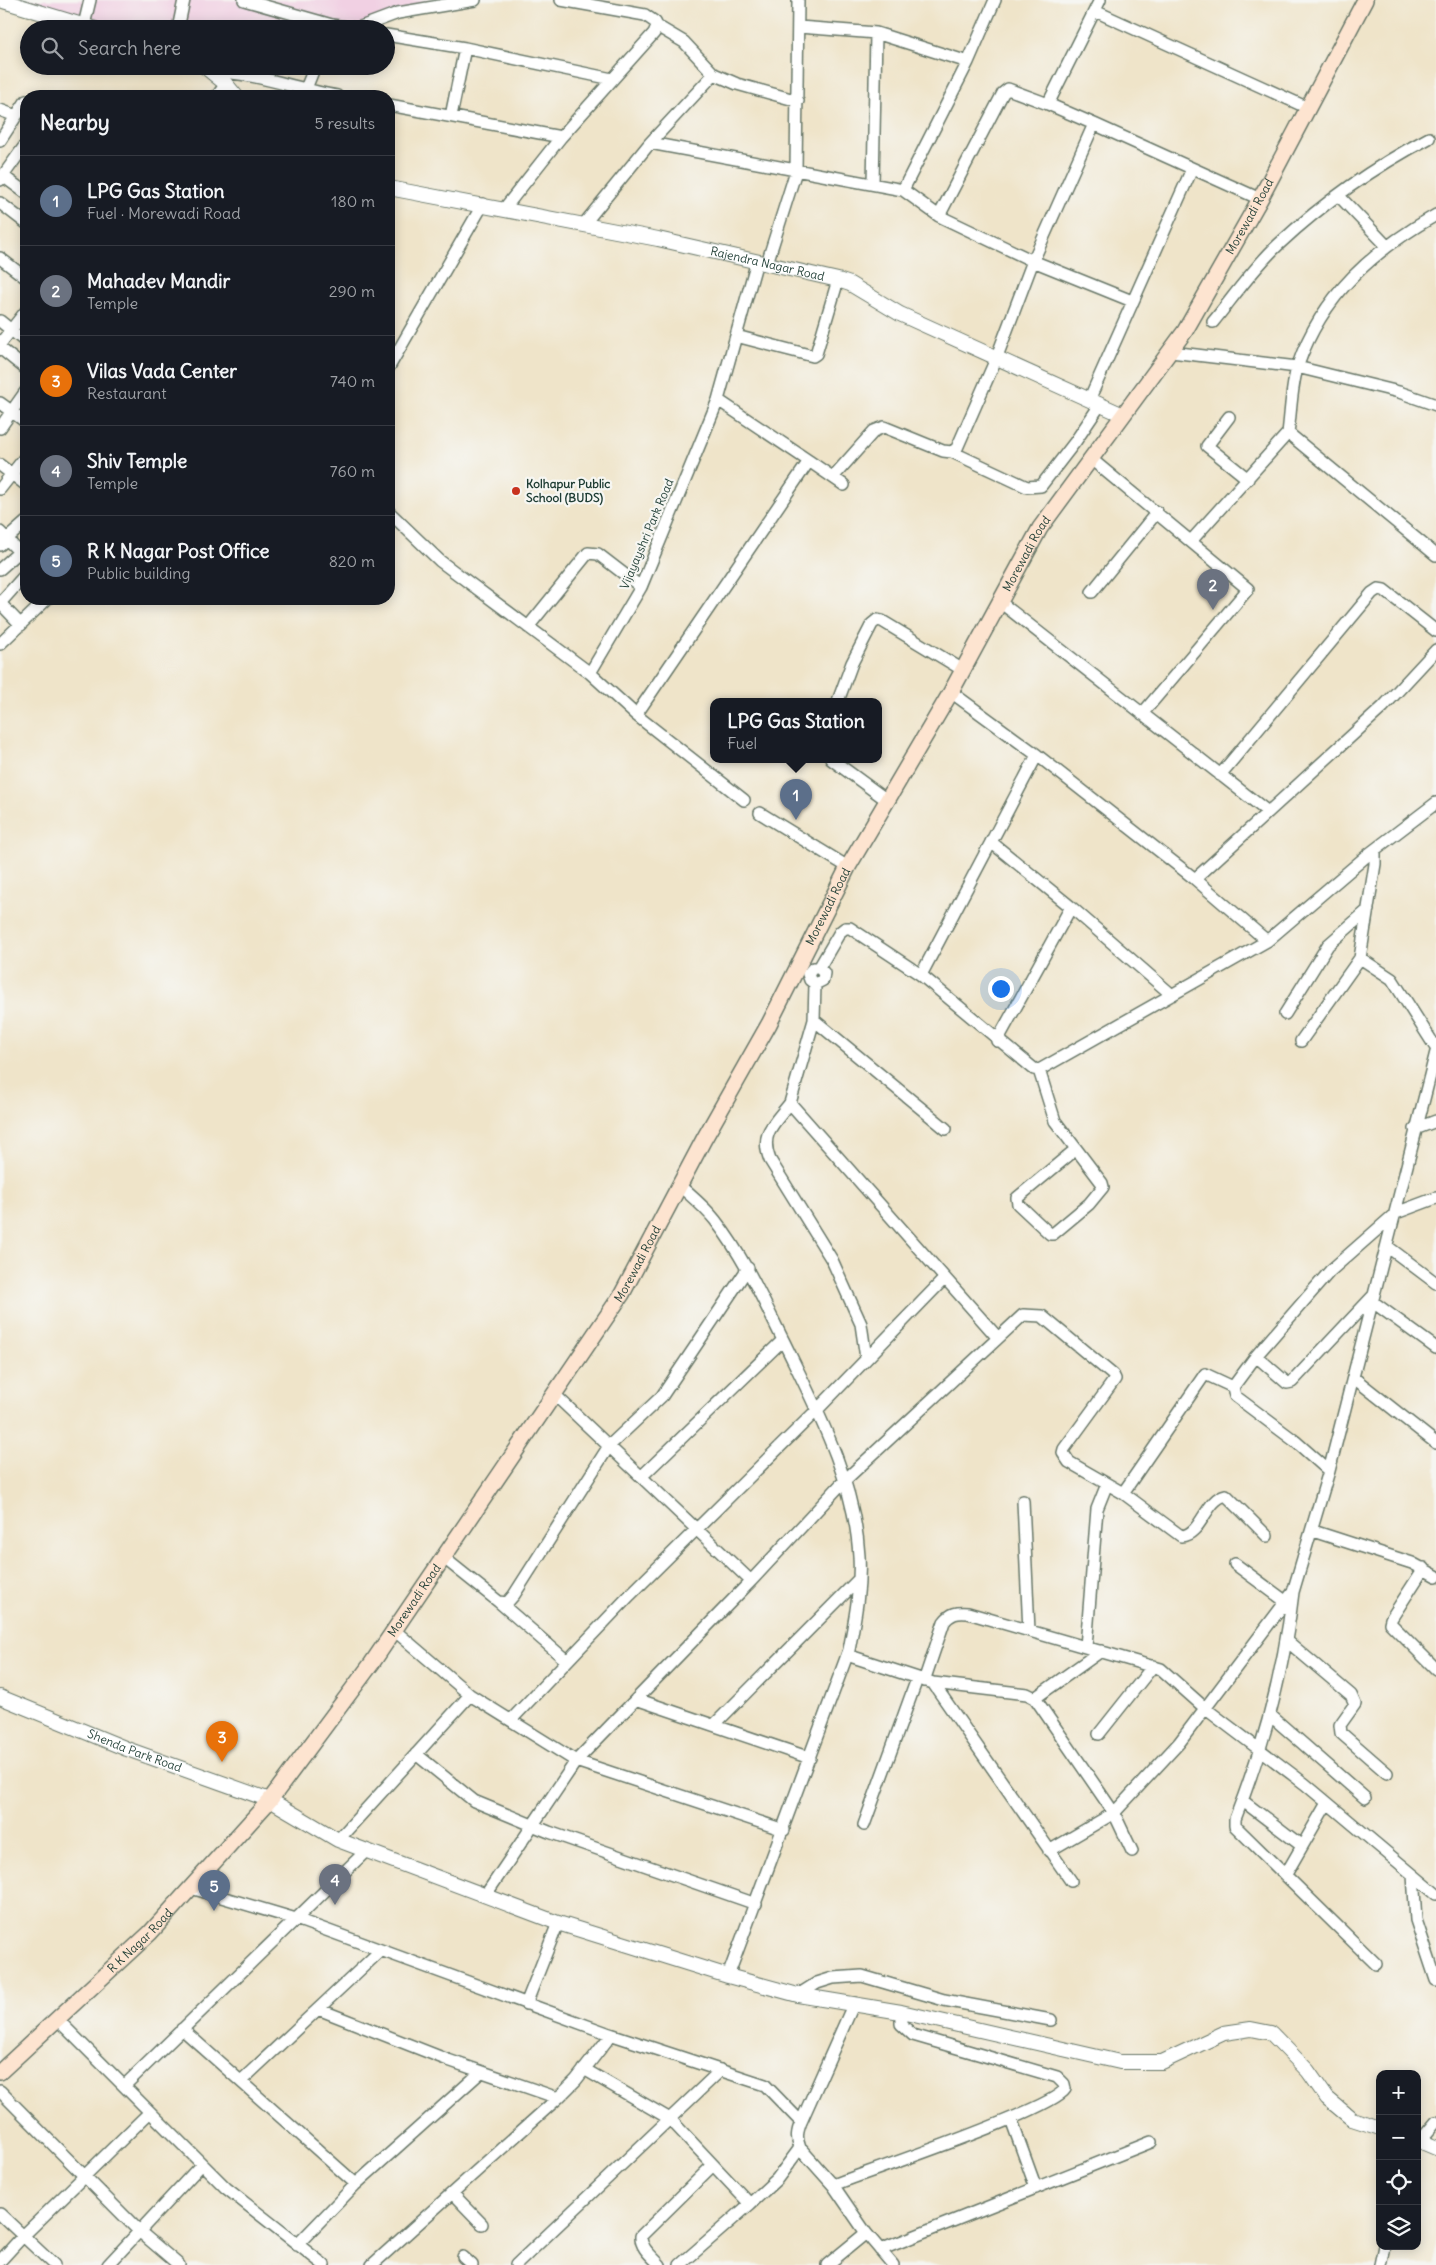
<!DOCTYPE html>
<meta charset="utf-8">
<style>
body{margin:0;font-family:Delius,sans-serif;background:#242831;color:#f1f3f6}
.controls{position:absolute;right:15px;bottom:15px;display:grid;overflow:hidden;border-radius:10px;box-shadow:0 2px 12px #0003}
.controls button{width:45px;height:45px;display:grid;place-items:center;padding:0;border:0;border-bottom:1px solid #363941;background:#171b24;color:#f1f3f6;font:25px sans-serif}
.you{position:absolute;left:1000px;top:988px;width:18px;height:18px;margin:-12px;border:4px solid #fff;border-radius:50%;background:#1a73e8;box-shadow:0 0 0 8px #1a73e833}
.badge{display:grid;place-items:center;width:32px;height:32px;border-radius:50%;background:#2563eb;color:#fff;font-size:16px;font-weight:700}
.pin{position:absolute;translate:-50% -41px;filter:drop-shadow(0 1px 2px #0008)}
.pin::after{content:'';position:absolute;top:26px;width:18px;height:15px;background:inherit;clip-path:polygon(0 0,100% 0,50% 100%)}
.popup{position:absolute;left:710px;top:698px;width:172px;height:65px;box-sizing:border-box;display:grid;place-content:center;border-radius:10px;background:#171b24;filter:drop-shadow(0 1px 4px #0005);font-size:16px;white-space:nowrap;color:#9ea1a6}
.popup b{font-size:19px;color:#f1f3f6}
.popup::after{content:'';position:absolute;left:50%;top:100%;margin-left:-10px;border:10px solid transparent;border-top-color:#171b24}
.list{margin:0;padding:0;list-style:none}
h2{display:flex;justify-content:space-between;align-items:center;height:65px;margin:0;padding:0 20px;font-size:21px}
h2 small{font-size:16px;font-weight:400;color:#9ea1a6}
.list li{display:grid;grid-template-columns:32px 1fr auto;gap:15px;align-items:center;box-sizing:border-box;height:90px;padding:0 20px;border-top:1px solid #363941}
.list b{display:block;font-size:19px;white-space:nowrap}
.list p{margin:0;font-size:16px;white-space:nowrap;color:#9ea1a6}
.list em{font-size:16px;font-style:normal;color:#9ea1a6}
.icon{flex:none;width:28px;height:28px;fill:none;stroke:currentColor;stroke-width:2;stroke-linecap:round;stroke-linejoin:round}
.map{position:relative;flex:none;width:1436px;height:2265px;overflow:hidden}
.search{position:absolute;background:#171b24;box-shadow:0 2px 12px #0003;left:20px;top:20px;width:375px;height:55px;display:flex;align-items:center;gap:12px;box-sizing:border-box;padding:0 18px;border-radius:28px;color:#9ea1a6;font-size:19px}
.panel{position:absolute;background:#171b24;box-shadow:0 2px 12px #0003;left:20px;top:90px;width:375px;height:515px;border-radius:20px}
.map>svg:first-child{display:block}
.built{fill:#f1d0e3}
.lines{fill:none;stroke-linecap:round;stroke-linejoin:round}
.minor-casing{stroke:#687768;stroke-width:14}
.tertiary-casing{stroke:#687768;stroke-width:16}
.secondary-casing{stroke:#687768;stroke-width:18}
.minor{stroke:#fff;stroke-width:11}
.tertiary{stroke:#fff;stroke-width:14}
.secondary{stroke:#fde4d0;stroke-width:15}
.poi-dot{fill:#c8321e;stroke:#f6f6f2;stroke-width:2}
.labels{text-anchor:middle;stroke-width:4.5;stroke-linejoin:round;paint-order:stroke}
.street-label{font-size:12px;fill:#1f3d34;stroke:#f6f6f2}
.poi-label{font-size:12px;font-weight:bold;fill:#1f3d34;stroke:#f6f6f2;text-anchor:start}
</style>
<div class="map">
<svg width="1436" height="2265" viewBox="0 0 1436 2265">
<rect width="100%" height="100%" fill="#f6f6f2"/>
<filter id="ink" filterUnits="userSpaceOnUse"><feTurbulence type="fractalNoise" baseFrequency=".02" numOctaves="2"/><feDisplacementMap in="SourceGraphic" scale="10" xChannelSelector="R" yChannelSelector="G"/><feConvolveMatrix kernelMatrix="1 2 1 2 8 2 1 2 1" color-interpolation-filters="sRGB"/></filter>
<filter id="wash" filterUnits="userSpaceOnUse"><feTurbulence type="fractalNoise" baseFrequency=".0096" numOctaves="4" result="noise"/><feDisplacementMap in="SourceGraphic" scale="20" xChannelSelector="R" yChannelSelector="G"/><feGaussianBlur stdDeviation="1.12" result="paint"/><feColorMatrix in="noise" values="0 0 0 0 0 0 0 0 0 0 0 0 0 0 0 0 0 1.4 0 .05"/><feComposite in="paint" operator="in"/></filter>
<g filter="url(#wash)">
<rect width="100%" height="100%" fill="#efe4c9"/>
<path class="built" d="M0 0H431L377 29H95Z
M218 66H298L267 81Z"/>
</g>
<g filter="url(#ink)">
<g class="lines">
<defs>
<path id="minor" d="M244 0 332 25 360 29
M561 0 645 15 655 22 657 26 684 42 714 74 737 84 798 101
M1095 11 1308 108
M84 25 90 0
M799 27 876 33 968 62
M358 28 398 13 475 0
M178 29 184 0
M386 35 465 48 612 79
M213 72C254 72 296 89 337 96
M217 96 226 84
M303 96 315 66
M389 105 561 137 654 33 657 26
M0 110 16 116
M451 116 465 48
M1094 124 1260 199
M0 141 26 101
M650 143 903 190 968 62 995 0
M3 176 26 193
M0 180 26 144
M873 184 876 33
M903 190 939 216 1033 261 1132 301
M1339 196 1386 245
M0 203 26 223
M504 209 561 137
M1436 215C1374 250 1322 295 1298 365 1291 386 1291 412 1288 433L1436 555
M939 216 1003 93 1008 89 1048 104
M584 224 650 143 714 74
M0 258 26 278
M767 263 796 171 798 0
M0 321 26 342
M1213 322C1234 296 1255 266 1279 244 1323 203 1376 166 1429 138
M736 336 813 356 816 354 838 280
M0 344 26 311
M0 348 26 369
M1171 352 1297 367 1399 392 1436 405
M389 367 483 204
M1089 400 1192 169
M0 403 26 422
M1229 417 1207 446 1248 479
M0 428 26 391
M952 452 957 448 996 359 1033 261 1094 124 1048 104 1100 0
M1090 458 1248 589 1142 714
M809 461 844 485
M0 465 26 485
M833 477 874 431 884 427 943 451 952 452 1027 487 1041 486 1075 442 1100 405
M0 489 26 456
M389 512 440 561 590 673 636 715 744 800
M0 532 26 559
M1191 541 1288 433
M0 545 26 522
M0 569 26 546
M1092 592 1157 512
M1000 602 1268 812
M0 603 26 574
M0 603 21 625
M528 627 588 553 598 554 641 587
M0 644 47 599
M590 673 641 587 718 400
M951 692 1037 755 1195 879 1267 941
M838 701 852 663 872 624 877 620 882 621 963 670
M636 715 809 461 718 400 757 261
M831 759 888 801
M1220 775 1372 593 1378 589 1384 590 1436 631
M760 813 848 867
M991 842 1071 907 1172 995
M1195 879 1383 707 1436 650
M1360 958 1392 979 1436 1048
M921 975 1037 755
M815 984 823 980 824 973 819 968 840 932 845 928H850L921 975 1034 1069 1039 1070 1267 941 1369 854 1436 803
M815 984 814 1020 790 1103 998 1338
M815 984 810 980 808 974 813 968H819
M1285 1014 1328 945 1368 910
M814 1020 946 1129
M997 1041 1071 907
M1301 1041 1360 958 1375 864V850
M1039 1070 1055 1121 1102 1183 1103 1187 1089 1204 1053 1234H1050L1018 1204 1017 1198 1075 1150
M790 1103C775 1123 759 1133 770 1160L832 1260 861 1324 866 1358
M1415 1129 1436 1121
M679 1185C691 1196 705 1207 715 1220 744 1257 763 1300 784 1342 816 1408 855 1480 859 1556 861 1588 855 1618 849 1650L728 1976
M1388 1247 1436 1283
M1373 1302 1436 1348
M1256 1356 1287 1383 1292 1382 1374 1295
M1354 1378 1436 1443
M554 1394 751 1581
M1329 1471 1436 1052
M641 1477 783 1340
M1123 1493 1205 1374 1233 1387
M1023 1501 1029 1631
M1313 1531 1412 1563 1436 1576
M444 1558 499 1602 507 1603 514 1595 609 1446 662 1396 748 1268
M1235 1564 1285 1601
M1424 1568 1391 1619 1390 1623 1436 1669
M1293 1592C1284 1670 1264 1746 1235 1819V1826L1376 1964
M499 1602 567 1661
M394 1630 470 1695 576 1761 784 1830
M1287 1641 1351 1695 1355 1704 1340 1725 1341 1733 1387 1773
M1086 1647 1097 1509 1107 1484
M847 1655 933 1683 1027 1694 1035 1698 1114 1813 1132 1851
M924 1681 944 1622C951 1613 957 1612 968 1613L1161 1669 1206 1709 1305 1784 1436 1894
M933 1683 1071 1881
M1035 1698 1101 1651
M636 1699 810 1758
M1270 1715 1365 1798
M511 1720 630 1595 817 1410 945 1278
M714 1725 859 1579
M1099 1734 1153 1666
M416 1754 474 1801 549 1832 756 1904
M1243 1801 1302 1846
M864 1825 917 1679
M338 1840 470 1695
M1049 1851 1114 1813 1179 1743 1293 1592 1329 1471 1295 1441 1235 1396 1233 1387 1256 1356 1330 1271 1396 1213 1436 1198
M1286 1874 1327 1803
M1413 1875 1416 1920 1436 1980
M191 1888 296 1919 607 2033 765 2085 801 2122
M485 1896 576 1761 751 1581 844 1481 1023 1315 1042 1316 1113 1375 1115 1379 1064 1449 1063 1453 1069 1462 1123 1493 1181 1536C1202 1535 1205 1499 1226 1495L1267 1536
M379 1952 318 2009 448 2060 558 2098
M798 1995 817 1983 833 1978 862 1976 944 2000 1051 2020
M854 2003 801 2122C797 2132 796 2138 800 2148L833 2185 866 2233 893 2265
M526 2004 558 1923
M57 2019 226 2188 324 2265
M182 2029 356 2184
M584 2069 670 2119 750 2204 680 2265
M241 2081 318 2009
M124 2086 366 1851
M0 2091 139 2231 179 2265
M1011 2119 1036 2188
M1420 2141 1436 2122
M833 2185C867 2172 1052 2110 1065 2089L1064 2084 1057 2077 913 2035 901 2024V2012
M452 2193 482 2224
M750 2204 777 2179 800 2148
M0 2214 54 2265
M297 2245 356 2184 481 2072
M880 2250 1151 2142
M463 2257 472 2265
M0 2261 23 2236 150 2112
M108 2265 202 2164
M372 2265 558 2098 576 2080 611 2035
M516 2265 721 2070
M660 2265C653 2257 640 2248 641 2236L713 2165
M827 2265 866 2233
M1380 2265 1384 2246"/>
<g id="tertiary">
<path d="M0 0 95 29"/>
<path d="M204 66 226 84 236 96"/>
<path id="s1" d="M389 188 658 239 838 280 850 284 900 314 1123 415"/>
<path id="s2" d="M0 1697 127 1749 270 1800 338 1840 558 1923 728 1976 798 1995 901 2012 1120 2062H1162L1224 2033 1251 2029 1271 2033 1308 2071 1327 2098 1352 2119 1380 2128"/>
<path d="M1417 2140 1436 2148"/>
</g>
<g id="secondary">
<path id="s3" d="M0 2072 150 1933 270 1800 372 1663 622 1294 704 1139 769 1024 848 867 951 692 1040 528 1185 331 1260 199 1365 0"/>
</g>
</defs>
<use href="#minor" class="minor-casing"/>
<use href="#tertiary" class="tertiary-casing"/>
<use href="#secondary" class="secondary-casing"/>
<use href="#minor" class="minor"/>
<use href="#tertiary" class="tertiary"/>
<use href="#secondary" class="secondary"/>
</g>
</g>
<circle class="poi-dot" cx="516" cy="491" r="5"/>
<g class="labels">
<g class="street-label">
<text dy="4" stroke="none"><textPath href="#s3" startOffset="2249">Morewadi Road</textPath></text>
<text dy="4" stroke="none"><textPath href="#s1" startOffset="386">Rajendra Nagar Road</textPath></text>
<text transform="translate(647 534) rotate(-67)" y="4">Vijayayshri Park Road</text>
<text dy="4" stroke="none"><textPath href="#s3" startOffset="1844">Morewadi Road</textPath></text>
<text dy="4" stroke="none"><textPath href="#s3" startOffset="1439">Morewadi Road</textPath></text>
<text dy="4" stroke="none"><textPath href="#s3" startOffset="1034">Morewadi Road</textPath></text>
<text dy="4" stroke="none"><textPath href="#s3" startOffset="630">Morewadi Road</textPath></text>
<text dy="4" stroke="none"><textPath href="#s2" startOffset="145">Shenda Park Road</textPath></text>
<text dy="4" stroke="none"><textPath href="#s3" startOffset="192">R K Nagar Road</textPath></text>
</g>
<g class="poi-label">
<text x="526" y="488">Kolhapur Public<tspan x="526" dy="14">School (BUDS)</tspan></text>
</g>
</g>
</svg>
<div class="controls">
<button>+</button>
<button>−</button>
<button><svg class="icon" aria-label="locate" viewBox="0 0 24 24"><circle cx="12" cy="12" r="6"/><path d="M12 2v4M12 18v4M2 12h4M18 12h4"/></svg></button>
<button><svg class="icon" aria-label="layers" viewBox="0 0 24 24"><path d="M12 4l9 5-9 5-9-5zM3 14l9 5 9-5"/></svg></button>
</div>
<div class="you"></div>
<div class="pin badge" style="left:796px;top:820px;background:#5c6f8a">1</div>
<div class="popup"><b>LPG Gas Station</b>Fuel</div>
<div class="pin badge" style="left:1213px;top:610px;background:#6b7280">2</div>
<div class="pin badge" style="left:222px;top:1762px;background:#e8710a">3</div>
<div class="pin badge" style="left:335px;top:1905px;background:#6b7280">4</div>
<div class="pin badge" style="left:214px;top:1911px;background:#5c6f8a">5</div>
<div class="search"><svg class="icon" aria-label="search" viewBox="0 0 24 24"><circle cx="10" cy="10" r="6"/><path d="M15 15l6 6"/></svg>Search here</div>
<section class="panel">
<h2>Nearby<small>5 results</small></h2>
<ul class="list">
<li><span class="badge" style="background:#5c6f8a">1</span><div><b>LPG Gas Station</b><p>Fuel · Morewadi Road</p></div><em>180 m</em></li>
<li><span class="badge" style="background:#6b7280">2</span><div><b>Mahadev Mandir</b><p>Temple</p></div><em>290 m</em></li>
<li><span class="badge" style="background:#e8710a">3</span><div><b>Vilas Vada Center</b><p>Restaurant</p></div><em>740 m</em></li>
<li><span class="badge" style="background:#6b7280">4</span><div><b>Shiv Temple</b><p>Temple</p></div><em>760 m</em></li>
<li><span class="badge" style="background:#5c6f8a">5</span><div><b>R K Nagar Post Office</b><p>Public building</p></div><em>820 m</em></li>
</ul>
</section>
</div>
